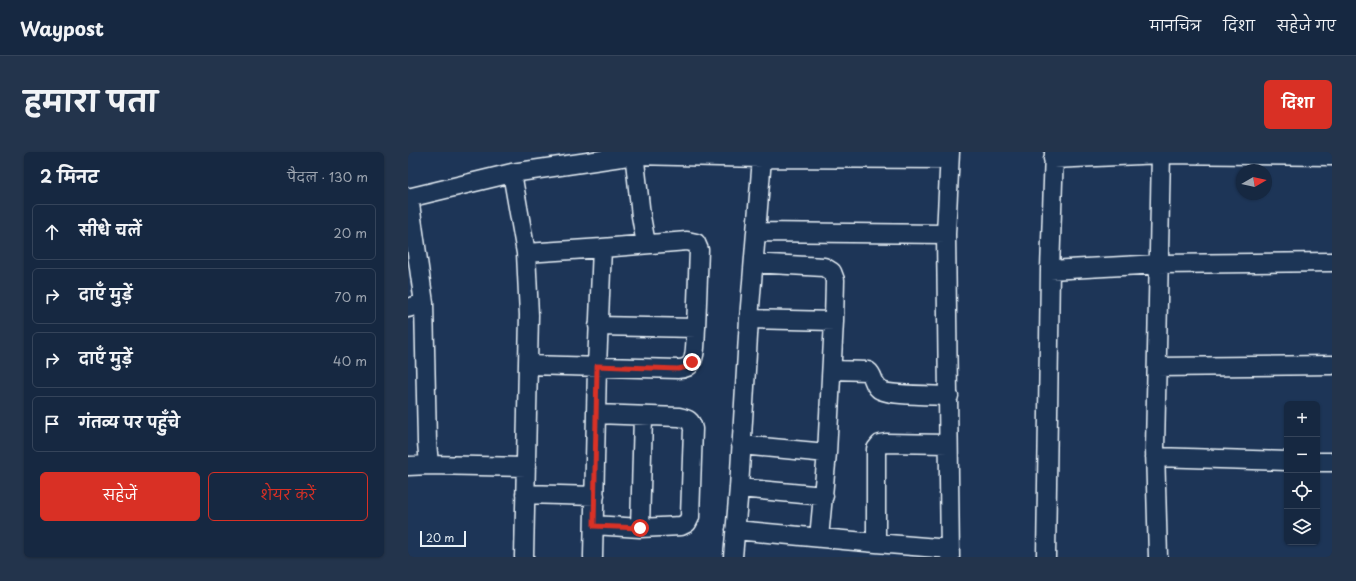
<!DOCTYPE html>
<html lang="hi">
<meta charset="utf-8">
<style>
body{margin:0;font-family:"Playpen Sans","Playpen Sans Deva",sans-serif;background:#23344c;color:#f1f3f6}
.controls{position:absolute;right:12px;bottom:12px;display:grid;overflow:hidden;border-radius:6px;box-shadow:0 1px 3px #0004}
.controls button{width:36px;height:36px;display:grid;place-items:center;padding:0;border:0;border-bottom:1px solid #35445a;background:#162841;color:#f1f3f6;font:20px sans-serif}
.compass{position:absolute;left:828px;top:12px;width:36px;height:36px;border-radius:50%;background:#162841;box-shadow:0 1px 3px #0004;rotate:81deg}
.scale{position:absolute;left:12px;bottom:10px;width:46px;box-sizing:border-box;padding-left:4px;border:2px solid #e8f1f8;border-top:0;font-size:11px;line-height:14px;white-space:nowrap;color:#e8f1f8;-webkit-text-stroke:3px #1d3557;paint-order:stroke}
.stop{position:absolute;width:12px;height:12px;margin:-9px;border:3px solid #d93025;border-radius:50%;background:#fff}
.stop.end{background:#d93025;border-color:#fff;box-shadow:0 1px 4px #0008}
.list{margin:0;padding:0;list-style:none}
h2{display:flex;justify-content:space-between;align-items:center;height:52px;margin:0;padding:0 16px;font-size:17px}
h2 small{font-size:13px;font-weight:400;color:#9ea6b1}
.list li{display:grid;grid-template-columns:26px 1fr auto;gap:12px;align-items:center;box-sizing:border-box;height:56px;margin:0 8px 8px;padding:0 8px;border:1px solid #35445a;border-radius:6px}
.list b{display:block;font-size:15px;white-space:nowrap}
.list em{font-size:13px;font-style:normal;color:#9ea6b1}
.actions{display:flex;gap:8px;padding:12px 16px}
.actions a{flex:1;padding:9px 0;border:1px solid #d93025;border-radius:6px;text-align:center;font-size:14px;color:#d93025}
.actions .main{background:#d93025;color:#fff}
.icon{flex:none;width:22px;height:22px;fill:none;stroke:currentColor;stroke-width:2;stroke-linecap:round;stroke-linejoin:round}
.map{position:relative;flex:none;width:924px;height:405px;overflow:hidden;border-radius:6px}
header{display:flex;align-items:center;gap:24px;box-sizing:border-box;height:56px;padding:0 20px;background:#162841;border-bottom:1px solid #35445a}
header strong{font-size:19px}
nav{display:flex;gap:22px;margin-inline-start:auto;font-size:14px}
.intro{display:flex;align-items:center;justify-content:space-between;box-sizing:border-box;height:96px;padding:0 24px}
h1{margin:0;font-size:28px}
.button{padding:10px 18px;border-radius:6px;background:#d93025;color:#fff;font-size:14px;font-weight:700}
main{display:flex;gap:24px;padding:0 24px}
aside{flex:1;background:#162841;border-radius:6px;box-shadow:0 1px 3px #0004}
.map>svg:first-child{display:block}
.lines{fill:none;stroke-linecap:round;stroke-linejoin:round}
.street-casing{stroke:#e8f1f8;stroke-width:21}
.street{stroke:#1d3557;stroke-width:18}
.route{stroke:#d93025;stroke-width:5}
</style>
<header>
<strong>Waypost</strong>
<nav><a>मानचित्र</a><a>दिशा</a><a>सहेजे गए</a></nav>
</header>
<div class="intro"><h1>हमारा पता</h1><a class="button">दिशा</a></div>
<main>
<aside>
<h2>2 मिनट<small>पैदल · 130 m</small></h2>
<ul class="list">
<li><svg class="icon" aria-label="ahead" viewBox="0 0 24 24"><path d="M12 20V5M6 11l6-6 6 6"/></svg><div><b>सीधे चलें</b></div><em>20 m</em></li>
<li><svg class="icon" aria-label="right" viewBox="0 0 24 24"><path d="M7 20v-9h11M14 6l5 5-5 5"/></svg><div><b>दाएँ मुड़ें</b></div><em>70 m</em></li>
<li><svg class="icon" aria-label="right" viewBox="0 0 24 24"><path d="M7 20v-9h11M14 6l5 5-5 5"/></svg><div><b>दाएँ मुड़ें</b></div><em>40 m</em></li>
<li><svg class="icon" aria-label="arrive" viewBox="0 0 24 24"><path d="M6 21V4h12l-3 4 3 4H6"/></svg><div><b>गंतव्य पर पहुँचे</b></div></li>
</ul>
<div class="actions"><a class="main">सहेजें</a><a>शेयर करें</a></div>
</aside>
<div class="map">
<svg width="924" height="405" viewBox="0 0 924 405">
<rect width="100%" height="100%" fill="#1d3557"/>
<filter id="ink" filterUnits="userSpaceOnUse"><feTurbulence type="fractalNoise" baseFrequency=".025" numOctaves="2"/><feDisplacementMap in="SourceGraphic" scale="8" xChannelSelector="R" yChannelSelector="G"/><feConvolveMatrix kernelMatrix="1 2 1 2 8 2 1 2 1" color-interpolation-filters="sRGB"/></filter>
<g filter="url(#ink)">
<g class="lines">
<defs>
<path id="street" d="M226 0 233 64 238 92
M645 7 753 2 924 4
M104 21 118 101 121 163 116 405
M1 45 16 151 19 290 21 313
M0 46 104 21 227 3 354 6 541 7
M349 80 538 82
M118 101 194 96 189 214 185 405
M642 118 751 112 924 110
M0 156 16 151
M341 167 426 169
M190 174 288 176 291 98 288 91 279 89 194 96
M120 213 270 217C272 217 277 216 279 215 289 210 287 186 288 176
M749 215 924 213
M424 218 460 219C466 223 465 233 471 237 478 244 528 243 541 244
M333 293 419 301 426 169 427 128 424 120 416 115 346 111
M747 305 879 309
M909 310H924
M0 314 21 313 118 315
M331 336 416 344
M117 342 187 344
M186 373 232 376 273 374 279 371 282 365 285 277C283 268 280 267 271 265L188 262
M232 376 235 264
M327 378 468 391 542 397
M411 386 419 301
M468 391V297L472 292 478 291 540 292
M325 405 331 336 341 167 354 6
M542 405 538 82 542 0
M638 405 642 118 646 0
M750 405 747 297 753 0"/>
</defs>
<use href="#street" class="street-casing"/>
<use href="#street" class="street"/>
</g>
</g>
<g class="lines" filter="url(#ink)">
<path class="route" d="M232 376 186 374 189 214 270 217 279 215 284 210"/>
</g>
</svg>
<div class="controls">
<button>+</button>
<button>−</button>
<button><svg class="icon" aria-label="locate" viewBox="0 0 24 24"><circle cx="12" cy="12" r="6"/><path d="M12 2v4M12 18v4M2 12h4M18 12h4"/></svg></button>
<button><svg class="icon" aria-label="layers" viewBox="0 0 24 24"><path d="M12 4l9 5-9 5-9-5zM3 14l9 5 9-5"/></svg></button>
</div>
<svg class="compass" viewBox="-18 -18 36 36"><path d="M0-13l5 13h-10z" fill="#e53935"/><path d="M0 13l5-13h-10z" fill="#9ea6b1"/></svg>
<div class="scale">20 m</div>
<div class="stop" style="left:232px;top:376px"></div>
<div class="stop end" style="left:284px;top:210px"></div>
</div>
</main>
